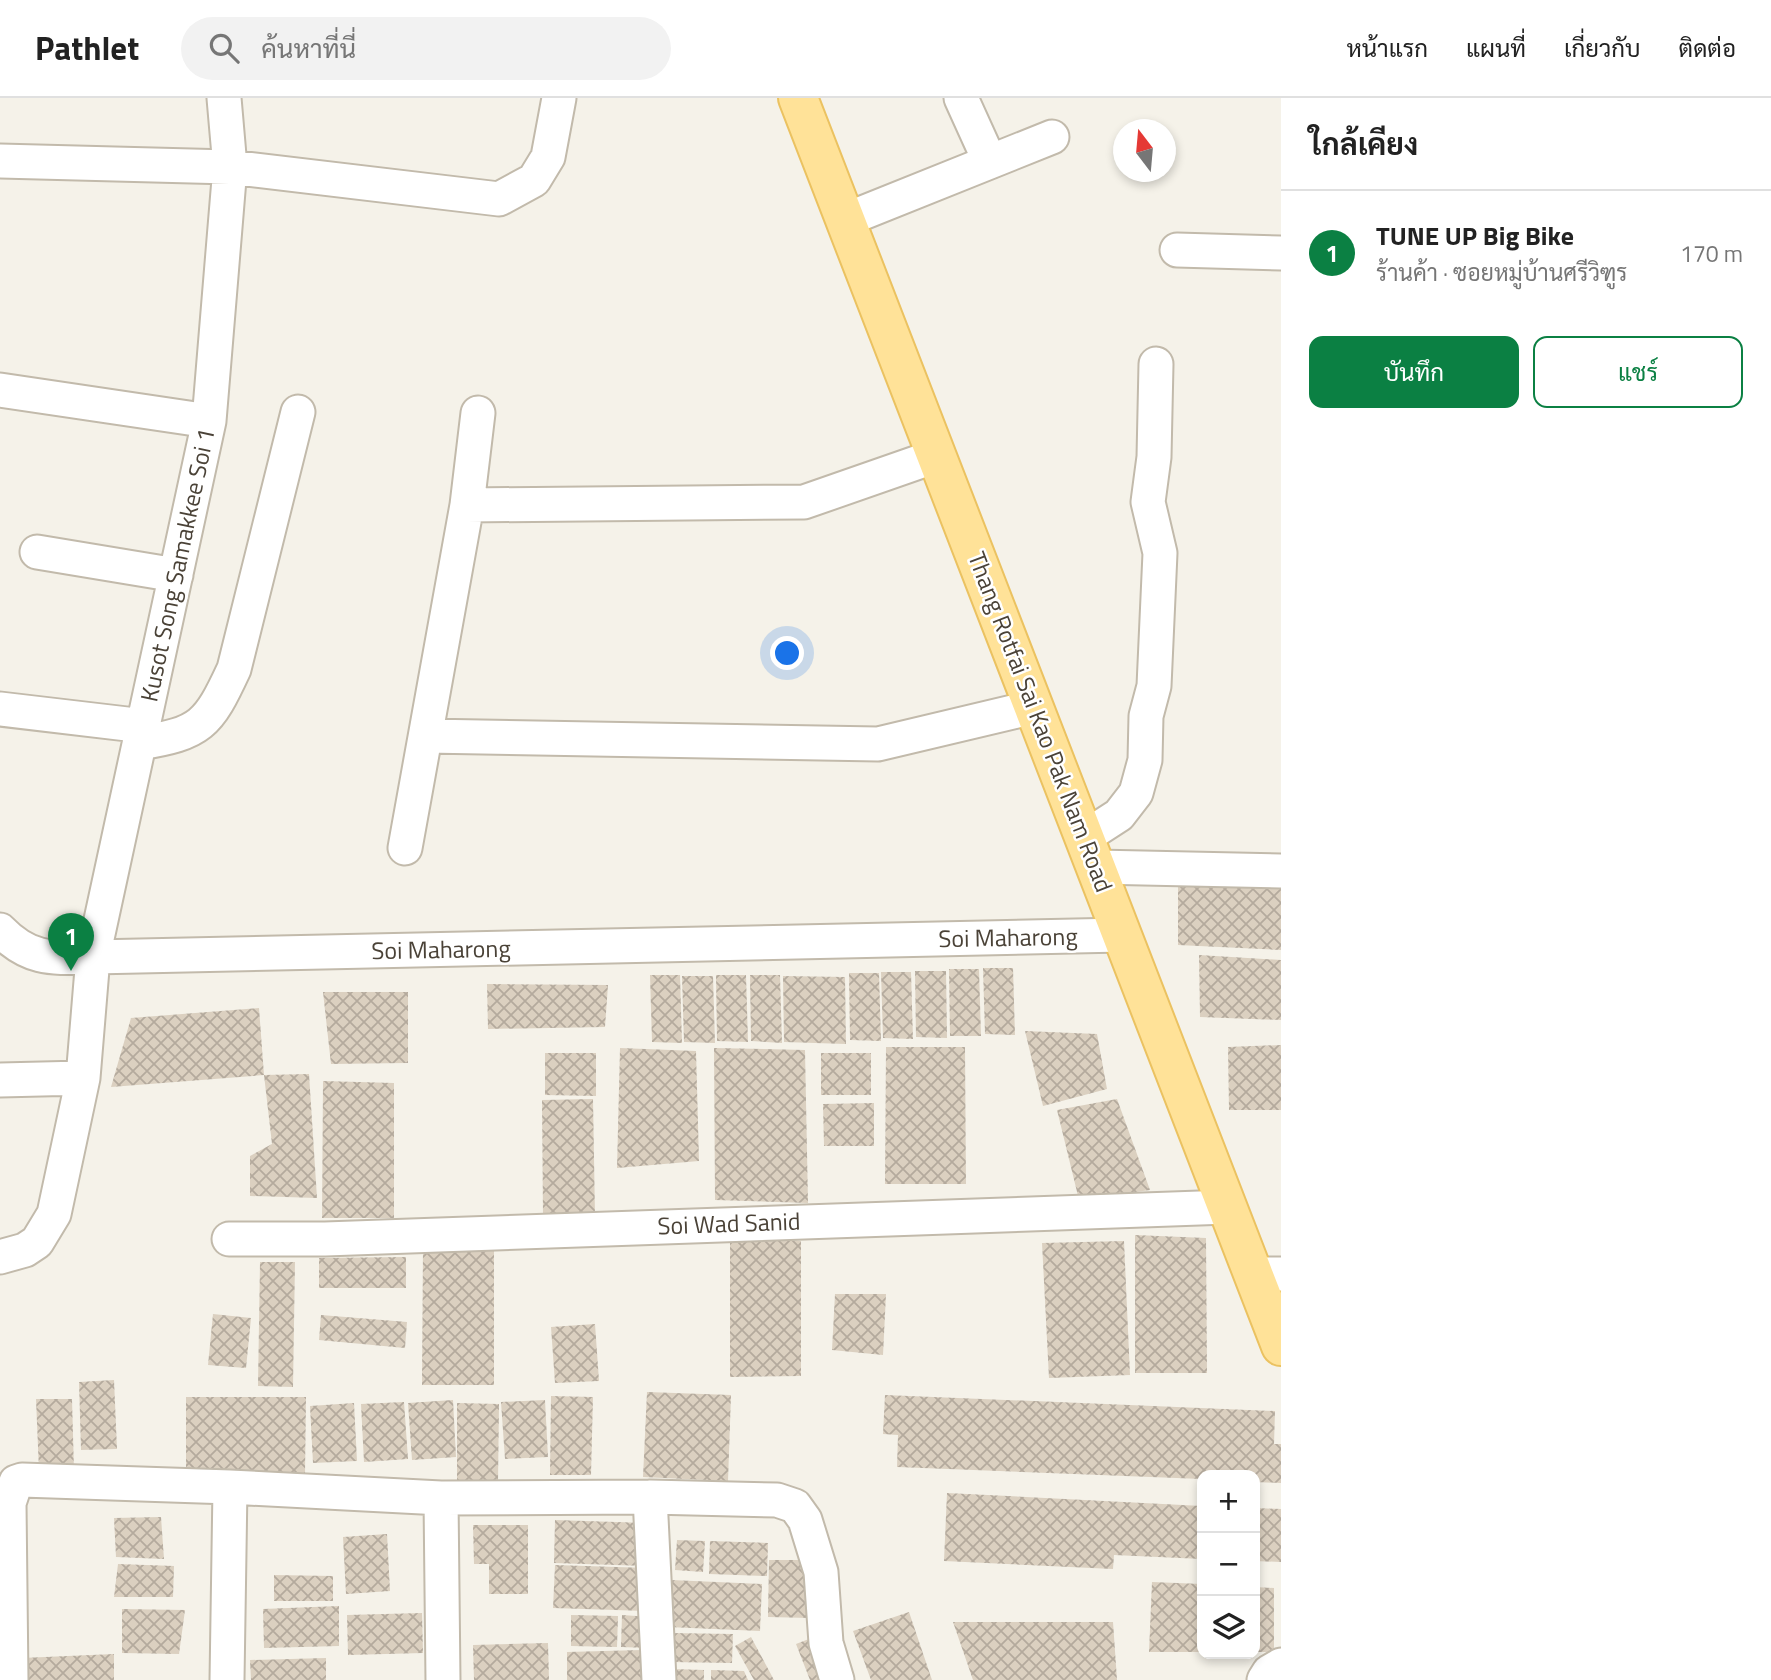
<!DOCTYPE html>
<html lang="th">
<meta charset="utf-8">
<style>
body{margin:0;font-family:"Titillium Web",Sarabun,sans-serif;background:#f2f2f2;color:#222}
.controls{position:absolute;right:21px;bottom:21px;display:grid;overflow:hidden;border-radius:14px;box-shadow:0 4px 10px #0003}
.controls button{width:63px;height:63px;display:grid;place-items:center;padding:0;border:0;border-bottom:2px solid #e0e0e0;background:#fff;color:#222;font:35px sans-serif}
.compass{position:absolute;left:1113px;top:21px;width:63px;height:63px;border-radius:50%;background:#fff;box-shadow:0 4px 10px #0003;rotate:344deg}
.you{position:absolute;left:788px;top:556px;width:24px;height:24px;margin:-18px;border:5px solid #fff;border-radius:50%;background:#1a73e8;box-shadow:0 0 0 10px #1a73e833}
.badge{display:grid;place-items:center;width:46px;height:46px;border-radius:50%;background:#0b8043;color:#fff;font-size:23px;font-weight:700}
.pin{position:absolute;translate:-50% -58px;filter:drop-shadow(0 2px 4px #0008)}
.pin::after{content:'';position:absolute;top:37px;width:24px;height:21px;background:inherit;clip-path:polygon(0 0,100% 0,50% 100%)}
.list{margin:0;padding:0;list-style:none}
h2{display:flex;justify-content:space-between;align-items:center;height:91px;margin:0;padding:0 28px;font-size:30px}
h2 small{font-size:23px;font-weight:400;color:#767676}
.list li{display:grid;grid-template-columns:46px 1fr auto;gap:21px;align-items:center;box-sizing:border-box;height:126px;padding:0 28px;border-top:2px solid #e0e0e0}
.list b{display:block;font-size:26px;white-space:nowrap}
.list p{margin:0;font-size:23px;white-space:nowrap;color:#767676}
.list em{font-size:23px;font-style:normal;color:#767676}
.actions{display:flex;gap:14px;padding:21px 28px}
.actions a{flex:1;padding:16px 0;border:2px solid #0b8043;border-radius:14px;text-align:center;font-size:24px;color:#0b8043}
.actions .main{background:#0b8043;color:#fff}
.icon{flex:none;width:38px;height:38px;fill:none;stroke:currentColor;stroke-width:2;stroke-linecap:round;stroke-linejoin:round}
.map{position:relative;flex:none;width:1281px;height:1582px;overflow:hidden}
header{display:flex;align-items:center;gap:42px;box-sizing:border-box;height:98px;padding:0 35px;background:#fff;border-bottom:2px solid #e0e0e0}
header strong{font-size:33px}
nav{display:flex;gap:38px;margin-inline-start:auto;font-size:24px}
.search{width:490px;height:63px;background:#f2f2f2;display:flex;align-items:center;gap:18px;box-sizing:border-box;padding:0 24px;border-radius:38px;color:#767676;font-size:26px}
main{display:flex}
aside{flex:1;background:#fff}
.map>svg:first-child{display:block}
.building{fill:url(#building-cross-hatch)}
.lines{fill:none;stroke-linecap:round;stroke-linejoin:round}
.minor-casing{stroke:#c2baab;stroke-width:37}
.major-casing{stroke:#ebc261;stroke-width:42}
.minor{stroke:#fff;stroke-width:33}
.major{stroke:#ffe298;stroke-width:38}
.labels{text-anchor:middle;stroke-width:5;stroke-linejoin:round;paint-order:stroke}
.street-label{font-size:24px;fill:#4a4237;stroke:#fff}
</style>
<header>
<strong>Pathlet</strong>
<div class="search"><svg class="icon" aria-label="search" viewBox="0 0 24 24"><circle cx="10" cy="10" r="6"/><path d="M15 15l6 6"/></svg>ค้นหาที่นี่</div>
<nav><a>หน้าแรก</a><a>แผนที่</a><a>เกี่ยวกับ</a><a>ติดต่อ</a></nav>
</header>
<main>
<div class="map">
<svg width="1281" height="1582" viewBox="0 0 1281 1582">
<defs>
<pattern id="building-cross-hatch" width="8" height="8" patternUnits="userSpaceOnUse" patternTransform="scale(1.75)"><rect width="8" height="8" fill="#dbd0c0"/><path d="M0 0l8 8M0 8l8-8" fill="none" stroke="#b4aa9d"/></pattern>
</defs>
<rect width="100%" height="100%" fill="#f5f2e9"/>
<path class="building" d="M1178 785 1281 788V852L1178 847Z
M1199 857 1281 862V922L1200 919Z
M983 870H1013L1015 937 985 936Z
M949 871H979L981 938H950Z
M915 873H946L947 940 916 939Z
M881 874H911L913 941 883 940Z
M849 875H879L881 943 850 942Z
M650 877H680L682 945 652 944Z
M716 877H746L748 944 717 943Z
M750 877H780L782 945 751 943Z
M682 878H713L715 945 684 944Z
M783 878 845 879 846 946 784 944Z
M487 886 608 887 605 929 488 931Z
M323 894H408V965L331 966Z
M259 910 264 977 111 989 131 920Z
M1025 933 1097 936 1107 991 1043 1008Z
M1281 947V1012H1229L1228 949Z
M886 949H965L966 1086H885Z
M620 950 696 953 699 1063 617 1070Z
M714 950 805 952 808 1105 715 1102Z
M545 955H596V998L545 997Z
M821 955H871V997H821Z
M309 976 317 1100 250 1098V1058L272 1046 264 977Z
M323 983 394 985V1120H322Z
M593 1001 595 1118 543 1119 542 1002Z
M1117 1001 1150 1092 1079 1102 1057 1012Z
M874 1005V1048H824L823 1006Z
M1135 1137 1206 1140 1207 1275H1135Z
M730 1141 801 1143V1278L730 1279Z
M1124 1143 1130 1277 1049 1280 1042 1145Z
M423 1149 494 1152V1287H422Z
M406 1159V1190H319V1160Z
M260 1164H295L293 1289 258 1288Z
M835 1196H886L883 1257 832 1252Z
M213 1216 251 1220 246 1270 208 1267Z
M321 1217 407 1224 405 1250 319 1242Z
M595 1226 599 1283 555 1285 551 1229Z
M114 1282 117 1351 81 1352 79 1284Z
M647 1294 731 1297 728 1383 643 1379Z
M885 1297 1275 1313 1274 1346H1281V1385L1255 1384V1377H1202V1381L897 1369 898 1337 883 1336Z
M551 1298 593 1299 591 1377H550Z
M186 1299H306L305 1376 186 1375Z
M36 1301H72L74 1373H39Z
M453 1302 456 1359 412 1362 408 1305Z
M545 1302 548 1359 505 1361 501 1304Z
M404 1304 408 1361 364 1364 361 1306Z
M354 1305 357 1363 313 1365 310 1308Z
M457 1305 499 1306 498 1384H457Z
M947 1395 1202 1408V1461L1114 1457 1113 1471 944 1463Z
M1255 1410 1281 1411V1464L1255 1463Z
M161 1419 164 1461 116 1459 114 1420Z
M555 1422 647 1425 646 1468 554 1465Z
M473 1427H528V1496H489V1466H474Z
M387 1436 390 1493 346 1496 343 1439Z
M677 1442 705 1443 703 1474 675 1472Z
M710 1443 768 1445 767 1478 709 1476Z
M769 1462H812L810 1520 768 1519Z
M118 1466 174 1468 173 1499H114Z
M555 1467 647 1470 646 1513 553 1510Z
M274 1477 333 1478V1503H274Z
M671 1482 762 1486 760 1533 668 1529Z
M1152 1484 1202 1486V1554H1149Z
M1255 1489 1274 1490V1554H1255Z
M339 1508V1548L264 1550 263 1511Z
M122 1511 185 1512 179 1556 122 1555Z
M909 1514 932 1582H871L853 1533Z
M422 1515 423 1555 348 1557 347 1517Z
M571 1517 618 1518 617 1549 571 1548Z
M622 1517 650 1519 648 1550 621 1549Z
M953 1524H1113L1117 1582H973Z
M671 1535 733 1536 732 1565 670 1564Z
M751 1539 774 1582H754L735 1548Z
M814 1539 831 1582H810L796 1546Z
M548 1545 549 1582H474L473 1547Z
M642 1552 643 1582H567V1554Z
M114 1556V1582H22V1560Z
M326 1560V1582H251L250 1562Z
M672 1571 704 1572V1582H672Z
M711 1572 744 1573 748 1582H711Z"/>
<g class="lines">
<defs>
<path id="minor" d="M961 0 990 64
M0 63 230 69 499 101 534 82 548 59 559 0
M845 122 1052 39
M1177 152 1281 155
M0 292 209 323
M467 407 804 404 936 358
M37 454 176 477
M0 611 144 628
M426 638 878 646 1034 609
M140 645C201 635 208 627 234 571L298 314
M1085 739 1119 717 1136 695 1145 662 1146 618 1154 588 1160 455 1148 404 1154 359 1156 266
M405 750 467 407 478 315
M1096 769 1281 773
M0 832C30 863 53 860 93 859L209 323 230 69 224 0
M0 982 83 980
M229 1141H325L1228 1109
M0 1159 25 1152 37 1144 54 1116 83 980 93 859 1122 837
M1254 1176H1281
M650 1399 659 1582
M441 1400 443 1582
M11 1582 9 1405 16 1384 22 1382 230 1389 441 1400 650 1399 777 1402 795 1408 805 1422 821 1474 826 1545 837 1582
M227 1582 230 1389
M1264 1582 1269 1574 1281 1567"/>
<path id="major" d="M798 0 1281 1248"/>
</defs>
<use href="#minor" class="minor-casing"/>
<use href="#major" class="major-casing"/>
<use href="#minor" class="minor"/>
<use href="#major" class="major"/>
</g>
<g class="labels">
<g class="street-label">
<text transform="translate(178 467) rotate(-78)" y="8">Kusot Song Samakkee Soi 1</text>
<text transform="translate(1040 624) rotate(69)" y="8">Thang Rotfai Sai Kao Pak Nam Road</text>
<text transform="translate(1008 840) rotate(-1)" y="8">Soi Maharong</text>
<text transform="translate(441 852) rotate(-1)" y="8">Soi Maharong</text>
<text transform="translate(729 1126) rotate(-2)" y="8">Soi Wad Sanid</text>
</g>
</g>
</svg>
<div class="controls">
<button>+</button>
<button>−</button>
<button><svg class="icon" aria-label="layers" viewBox="0 0 24 24"><path d="M12 4l9 5-9 5-9-5zM3 14l9 5 9-5"/></svg></button>
</div>
<svg class="compass" viewBox="-18 -18 36 36"><path d="M0-13l5 13h-10z" fill="#e53935"/><path d="M0 13l5-13h-10z" fill="#767676"/></svg>
<div class="you"></div>
<div class="pin badge" style="left:71px;top:873px">1</div>
</div>
<aside>
<h2>ใกล้เคียง<small></small></h2>
<ul class="list">
<li><span class="badge">1</span><div><b>TUNE UP Big Bike</b><p>ร้านค้า · ซอยหมู่บ้านศรีวิฑูร</p></div><em>170 m</em></li>
</ul>
<div class="actions"><a class="main">บันทึก</a><a>แชร์</a></div>
</aside>
</main>
